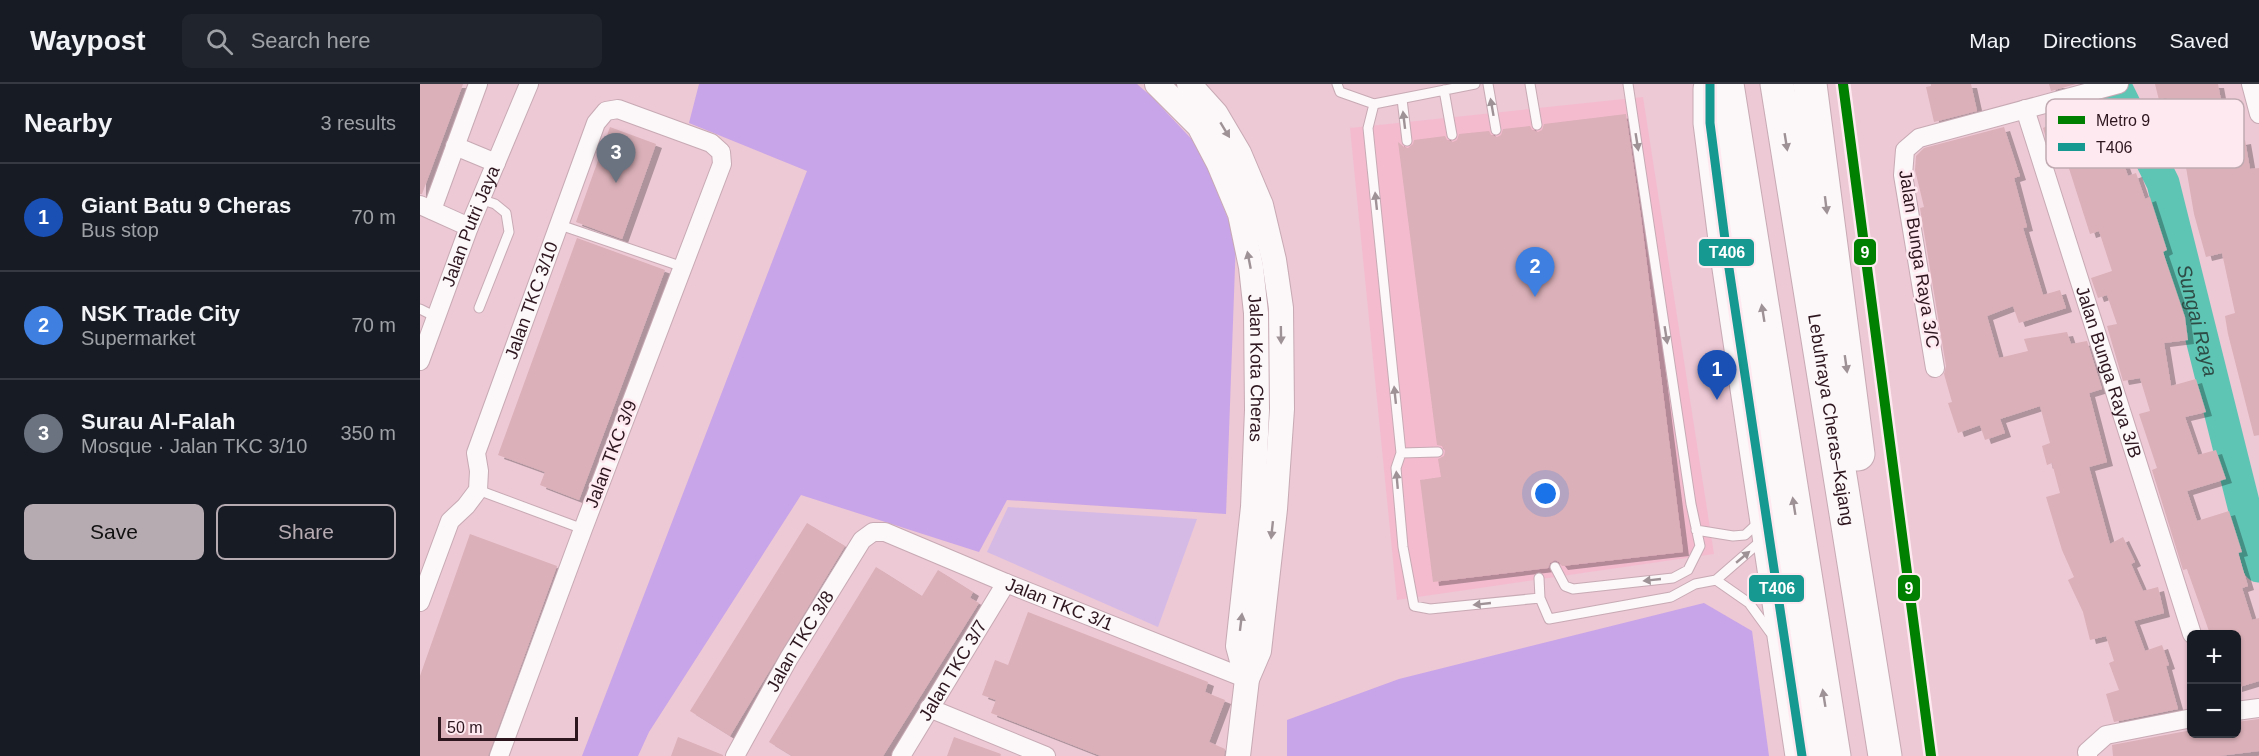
<!DOCTYPE html>
<meta charset="utf-8">
<style>
body{margin:0;font-family:Arial,sans-serif;background:#20242c;color:#f1f3f6}
.controls{position:absolute;right:18px;bottom:18px;display:grid;overflow:hidden;border-radius:9px;box-shadow:0 2px 4px #0004}
.controls button{width:54px;height:54px;display:grid;place-items:center;padding:0;border:0;border-bottom:2px solid #363941;background:#171b24;color:#f1f3f6;font:30px sans-serif}
.scale{position:absolute;left:18px;bottom:15px;width:140px;box-sizing:border-box;padding-left:6px;border:3px solid #2e161f;border-top:0;font-size:16px;line-height:21px;white-space:nowrap;color:#2e161f;-webkit-text-stroke:4px #ffe9f0;paint-order:stroke}
.you{position:absolute;left:1126px;top:410px;width:21px;height:21px;margin:-15px;border:4px solid #fff;border-radius:50%;background:#1a73e8;box-shadow:0 0 0 9px #1a73e833}
.badge{display:grid;place-items:center;width:39px;height:39px;border-radius:50%;background:#b7abb2;color:#fff;font-size:20px;font-weight:700}
.pin{position:absolute;translate:-50% -50px;filter:drop-shadow(0 2px 3px #0008)}
.pin::after{content:'';position:absolute;top:32px;width:21px;height:18px;background:inherit;clip-path:polygon(0 0,100% 0,50% 100%)}
.list{margin:0;padding:0;list-style:none}
h2{display:flex;justify-content:space-between;align-items:center;height:78px;margin:0;padding:0 24px;font-size:26px}
h2 small{font-size:20px;font-weight:400;color:#9ea1a6}
.list li{display:grid;grid-template-columns:39px 1fr auto;gap:18px;align-items:center;box-sizing:border-box;height:108px;padding:0 24px;border-top:2px solid #363941}
.list b{display:block;font-size:22px;white-space:nowrap}
.list p{margin:0;font-size:20px;white-space:nowrap;color:#9ea1a6}
.list em{font-size:20px;font-style:normal;color:#9ea1a6}
.actions{display:flex;gap:12px;padding:18px 24px}
.actions a{flex:1;padding:14px 0;border:2px solid #b7abb2;border-radius:9px;text-align:center;font-size:21px;color:#b7abb2}
.actions .main{background:#b7abb2;color:#111}
.icon{flex:none;width:33px;height:33px;fill:none;stroke:currentColor;stroke-width:2;stroke-linecap:round;stroke-linejoin:round}
.map{position:relative;flex:none;width:1839px;height:672px;overflow:hidden}
header{display:flex;align-items:center;gap:36px;box-sizing:border-box;height:84px;padding:0 30px;background:#171b24;border-bottom:2px solid #363941}
header strong{font-size:28px}
nav{display:flex;gap:33px;margin-inline-start:auto;font-size:21px}
.search{width:420px;height:54px;background:#20242c;display:flex;align-items:center;gap:15px;box-sizing:border-box;padding:0 21px;border-radius:9px;color:#9ea1a6;font-size:22px}
main{display:flex}
aside{flex:1;background:#171b24}
.map>svg:first-child{display:block}
.built{fill:#f4bbcf}
.green{fill:#d5bae6}
.forest{fill:#c8a4e8}
.lines{fill:none;stroke-linecap:round;stroke-linejoin:round}
.river{stroke:#5ec4b4;stroke-width:33}
.building{fill:#dbb0b8;filter:url(#shadow)}
.service-casing{stroke:#c7aab4;stroke-width:11}
.minor-casing{stroke:#c7aab4;stroke-width:20}
.tertiary-casing{stroke:#c7aab4;stroke-width:26}
.motorway-casing{stroke:#c7aab4;stroke-width:35}
.service{stroke:#fcf7f9;stroke-width:9}
.minor{stroke:#fcf7f9;stroke-width:18}
.tertiary{stroke:#fcf7f9;stroke-width:24}
.motorway{stroke:#fcf7f9;stroke-width:33}
.bus-1-casing{stroke:#ffe9f0;stroke-width:14}
.bus-1{stroke:#159990;stroke-width:9}
.metro-1-casing{stroke:#ffe9f0;stroke-width:15}
.metro-1{stroke:#008000;stroke-width:10}
.oneway{fill:#9f9297}
.labels{text-anchor:middle;stroke-width:5;stroke-linejoin:round;paint-order:stroke}
.street-label{font-size:18px;fill:#2e161f;stroke:#ffe9f0}
.water-label{font-size:20px;font-style:italic;fill:#2e4c45;stroke:#ffe9f0}
.key{fill:#ffe9f0;stroke:#c0aab1;stroke-width:1.5}
.key-label{font-size:16px;fill:#2e161f}
.line-badge{stroke:#ffe9f0;stroke-width:2}
.badge-label{font-size:16px;text-anchor:middle;font-weight:bold;fill:#fff}
</style>
<header>
<strong>Waypost</strong>
<div class="search"><svg class="icon" aria-label="search" viewBox="0 0 24 24"><circle cx="10" cy="10" r="6"/><path d="M15 15l6 6"/></svg>Search here</div>
<nav><a>Map</a><a>Directions</a><a>Saved</a></nav>
</header>
<main>
<aside>
<h2>Nearby<small>3 results</small></h2>
<ul class="list">
<li><span class="badge" style="background:#1a4fb4">1</span><div><b>Giant Batu 9 Cheras</b><p>Bus stop</p></div><em>70 m</em></li>
<li><span class="badge" style="background:#3f7fe0">2</span><div><b>NSK Trade City</b><p>Supermarket</p></div><em>70 m</em></li>
<li><span class="badge" style="background:#6b7280">3</span><div><b>Surau Al-Falah</b><p>Mosque · Jalan TKC 3/10</p></div><em>350 m</em></li>
</ul>
<div class="actions"><a class="main">Save</a><a>Share</a></div>
</aside>
<div class="map">
<svg width="1839" height="672" viewBox="0 0 1839 672">
<defs>
<filter id="shadow"><feDropShadow dx="6" dy="4" stdDeviation="0" flood-color="#0004"/></filter>
</defs>
<rect width="100%" height="100%" fill="#edc8d5"/>
<path class="built" d="M1223 13 1294 470 977 516 930 44Z"/>
<path class="green" d="M588 423 777 435 738 543 567 468Z"/>
<path class="forest" d="M279 0H717L732 13 780 64 816 155 806 430 587 416 559 468 381 411 229 648 218 672H162L387 87 269 39Z
M1284 519 1332 547 1349 672H867V636L979 595Z"/>
<g class="lines">
<path class="river" id="s1" d="M1694 0 1743 99 1839 482"/>
</g>
<path class="building" d="M0 0H43L2 110H0Z
M1511 0H1551L1557 27 1514 38 1506 3 1511 2Z
M1629 0H1656L1631 7Z
M1735 0H1798L1803 27H1807L1814 58 1825 56 1830 85 1839 84V351L1834 352 1808 250 1805 232 1815 229 1802 169 1786 173 1774 130 1761 54 1756 55 1746 14 1739 16Z
M1671 19 1673 26 1688 21 1699 53 1695 54 1708 92 1716 89 1725 115 1730 113 1747 166 1743 168 1765 233 1768 256 1744 259 1751 302 1776 295 1786 328 1765 333 1778 371 1796 366 1806 395 1767 407 1777 437 1809 427 1822 468 1818 469 1828 502 1822 504 1832 536 1839 534V597L1816 604V550H1790L1767 485 1763 486 1732 386 1737 384 1719 330 1730 327 1720 294 1703 297 1687 242 1697 240 1687 211 1678 214 1671 194 1692 187 1679 147 1670 150 1645 72 1642 73 1638 61 1629 64 1623 44 1638 38 1635 29Z
M1206 30 1221 133 1263 468 1142 482 1139 478 1135 476 1130 479 1128 484 1013 498 1000 396 1021 393 1018 375 1024 372 1025 367 1022 362 1017 361 978 58 984 63 988 64 993 60 994 56 1025 52 1027 56 1033 58 1037 56 1039 50 1069 47 1071 51 1077 53 1081 51 1083 45 1110 42 1112 46 1118 48 1122 46 1124 40Z
M190 43 236 60 202 155 156 138Z
M1584 43 1600 92 1594 94 1607 143 1603 144 1623 211 1640 206 1646 224 1599 239 1593 222 1567 232 1579 274 1608 267 1604 255 1647 248 1651 260 1667 257 1682 305 1669 309 1687 378 1669 383 1690 460 1703 453 1715 478 1711 480 1723 507 1738 503 1744 529 1714 537 1725 567 1742 561 1749 581 1746 582 1758 625 1694 638 1686 610 1699 606 1689 579 1694 577 1686 552 1670 556 1663 528 1648 496 1654 493 1642 466 1626 413 1640 409 1632 379 1627 381 1622 362 1630 359 1620 322 1580 335 1585 349 1565 356 1560 341 1538 349 1528 319 1532 318 1524 290 1526 282 1500 124 1504 123 1495 86 1496 72 1504 64Z
M157 154 245 186 159 416 120 401 125 388 78 371Z
M387 439 425 462 310 652 270 627Z
M50 450 137 482 68 672H0V592Z
M456 483 502 512 518 486 553 508 550 514 559 519 463 672H372L349 658Z
M608 528 788 598 785 608 805 616 789 658 805 665 804 672H681L571 629 576 616 562 611 575 576 588 581Z
M1839 635V667L1799 672H1693L1692 661 1772 646V650H1816V638Z
M258 653 303 671V672H251Z
M534 653 581 670 580 672H527Z"/>
<g class="lines">
<defs>
<path id="service" d="M917 0 920 8 954 20
M1055 0 954 20 948 44 981 369 976 384 983 463 994 522 1010 525 1120 514
M1068 0 1076 46
M1110 0 1117 41
M1024 6 1032 51
M982 15 987 57
M140 141 263 183
M59 224 89 148 86 129 75 120 60 115
M0 225 16 233
M981 369 1018 368
M58 406 163 445
M1276 446 1313 452 1325 451 1340 437
M1135 483 1145 502 1153 505 1253 494 1268 486 1280 462 1271 420 1208 0
M1119 494 1120 514 1129 535 1251 513 1275 500 1296 496 1342 456
M1296 496 1329 519 1350 548"/>
<g id="minor">
<path d="M1831 0 1839 30"/>
<path id="s2" d="M1605 25 1772 550"/>
<path d="M35 62 76 79"/>
<path d="M0 121 49 143"/>
<path d="M12 126 58 0"/>
<path id="s3" d="M0 277 49 143 109 0"/>
<path d="M1515 284 1483 91 1485 66 1499 54 1699 0"/>
<path id="s4" d="M0 518 30 437 46 422 58 406 59 387 56 369 176 39 186 27 198 25 291 59 301 68 302 80 163 445 79 672"/>
<path d="M509 624 626 672"/>
<path d="M1816 627 1839 624"/>
<path id="s5" d="M315 672 369 574 442 456 453 448H465L586 499 827 595"/>
<path id="s6" d="M481 672 586 499"/>
<path d="M1668 672 1667 668 1686 651 1772 634"/>
</g>
<g id="tertiary">
<path id="s7" d="M737 0 779 42 799 80 820 130 831 183 836 229 837 326 833 423 818 562 827 595"/>
<path d="M769 0 796 30 819 69 841 121 854 176 861 224 862 325 855 425 839 567 827 595 818 672"/>
</g>
<g id="motorway">
<path d="M1307 0 1414 672"/>
<path id="s8" d="M1357 0 1465 672"/>
<path d="M1390 0 1438 370"/>
<path d="M1290 5V39L1307 171 1382 672"/>
</g>
</defs>
<use href="#service" class="service-casing"/>
<use href="#minor" class="minor-casing"/>
<use href="#tertiary" class="tertiary-casing"/>
<use href="#motorway" class="motorway-casing"/>
<use href="#service" class="service"/>
<use href="#minor" class="minor"/>
<use href="#tertiary" class="tertiary"/>
<use href="#motorway" class="motorway"/>
<defs>
<path id="bus-1" d="M1290 0V39L1307 171 1382 672"/>
</defs>
<use href="#bus-1" class="bus-1-casing"/>
<use href="#bus-1" class="bus-1"/>
<defs>
<path id="metro-1" d="M1423 0 1511 672"/>
</defs>
<use href="#metro-1" class="metro-1-casing"/>
<use href="#metro-1" class="metro-1"/>
</g>
<defs><path id="oneway-solid" d="M-6-.8H1V-3.2L6.5 0L1 3.2V.8H-6Z" transform="scale(1.5)"/></defs>
<g class="oneway">
<use href="#oneway-solid" transform="translate(1072 23) rotate(-100)"/>
<use href="#oneway-solid" transform="translate(984 36) rotate(-97)"/>
<use href="#oneway-solid" transform="translate(805 46) rotate(59)"/>
<use href="#oneway-solid" transform="translate(1217 58) rotate(81)"/>
<use href="#oneway-solid" transform="translate(1366 58) rotate(81)"/>
<use href="#oneway-solid" transform="translate(956 117) rotate(-96)"/>
<use href="#oneway-solid" transform="translate(1406 121) rotate(83)"/>
<use href="#oneway-solid" transform="translate(829 176) rotate(-101)"/>
<use href="#oneway-solid" transform="translate(1343 229) rotate(-99)"/>
<use href="#oneway-solid" transform="translate(861 251) rotate(89)"/>
<use href="#oneway-solid" transform="translate(1246 251) rotate(81)"/>
<use href="#oneway-solid" transform="translate(1426 280) rotate(82)"/>
<use href="#oneway-solid" transform="translate(975 311) rotate(-96)"/>
<use href="#oneway-solid" transform="translate(977 396) rotate(-95)"/>
<use href="#oneway-solid" transform="translate(1374 422) rotate(-99)"/>
<use href="#oneway-solid" transform="translate(852 446) rotate(96)"/>
<use href="#oneway-solid" transform="translate(1323 473) rotate(-40)"/>
<use href="#oneway-solid" transform="translate(1232 496) rotate(174)"/>
<use href="#oneway-solid" transform="translate(1062 520) rotate(174)"/>
<use href="#oneway-solid" transform="translate(821 538) rotate(-83)"/>
<use href="#oneway-solid" transform="translate(1404 614) rotate(-99)"/>
</g>
<g class="labels">
<g class="street-label">
<text dy="6" stroke="none"><textPath href="#s3" startOffset="144">Jalan Putri Jaya</textPath></text>
<text transform="translate(1499 175) rotate(81)" y="6">Jalan Bunga Raya 3/C</text>
<text dy="6" stroke="none"><textPath href="#s4" startOffset="328">Jalan TKC 3/10</textPath></text>
<text dy="6" stroke="none"><textPath href="#s7" startOffset="312">Jalan Kota Cheras</textPath></text>
<text dy="6" stroke="none"><textPath href="#s2" startOffset="276">Jalan Bunga Raya 3/B</textPath></text>
<text dy="6" stroke="none"><textPath href="#s8" startOffset="340">Lebuhraya Cheras–Kajang</textPath></text>
<text transform="translate(191 370) rotate(-69)" y="6">Jalan TKC 3/9</text>
<text dy="6" stroke="none"><textPath href="#s5" startOffset="465">Jalan TKC 3/1</textPath></text>
<text dy="6" stroke="none"><textPath href="#s5" startOffset="132">Jalan TKC 3/8</textPath></text>
<text dy="6" stroke="none"><textPath href="#s6" startOffset="100">Jalan TKC 3/7</textPath></text>
</g>
<g class="water-label">
<text dy="7" stroke="none"><textPath href="#s1" startOffset="252">Sungai Raya</textPath></text>
</g>
</g>
<rect x="1626" y="15" width="198" height="69" rx="9" class="key"/>
<rect x="1638" y="32" width="27" height="8" fill="#008000"/>
<rect x="1638" y="59" width="27" height="8" fill="#159990"/>
<g class="key-label">
<text x="1676" y="42">Metro 9</text>
<text x="1676" y="69">T406</text>
</g>
<g class="line-badge">
<rect x="1433" y="154" width="24" height="28" rx="6" fill="#008000"/>
<rect x="1278" y="154" width="57" height="29" rx="6" fill="#159990"/>
<rect x="1477" y="490" width="24" height="28" rx="6" fill="#008000"/>
<rect x="1328" y="490" width="57" height="29" rx="6" fill="#159990"/>
</g>
<g class="badge-label">
<text x="1445" y="174">9</text>
<text x="1307" y="174">T406</text>
<text x="1489" y="510">9</text>
<text x="1357" y="510">T406</text>
</g>
</svg>
<div class="controls">
<button>+</button>
<button>−</button>
</div>
<div class="scale">50 m</div>
<div class="you"></div>
<div class="pin badge" style="left:1297px;top:316px;background:#1a4fb4">1</div>
<div class="pin badge" style="left:1115px;top:213px;background:#3f7fe0">2</div>
<div class="pin badge" style="left:196px;top:99px;background:#6b7280">3</div>
</div>
</main>
